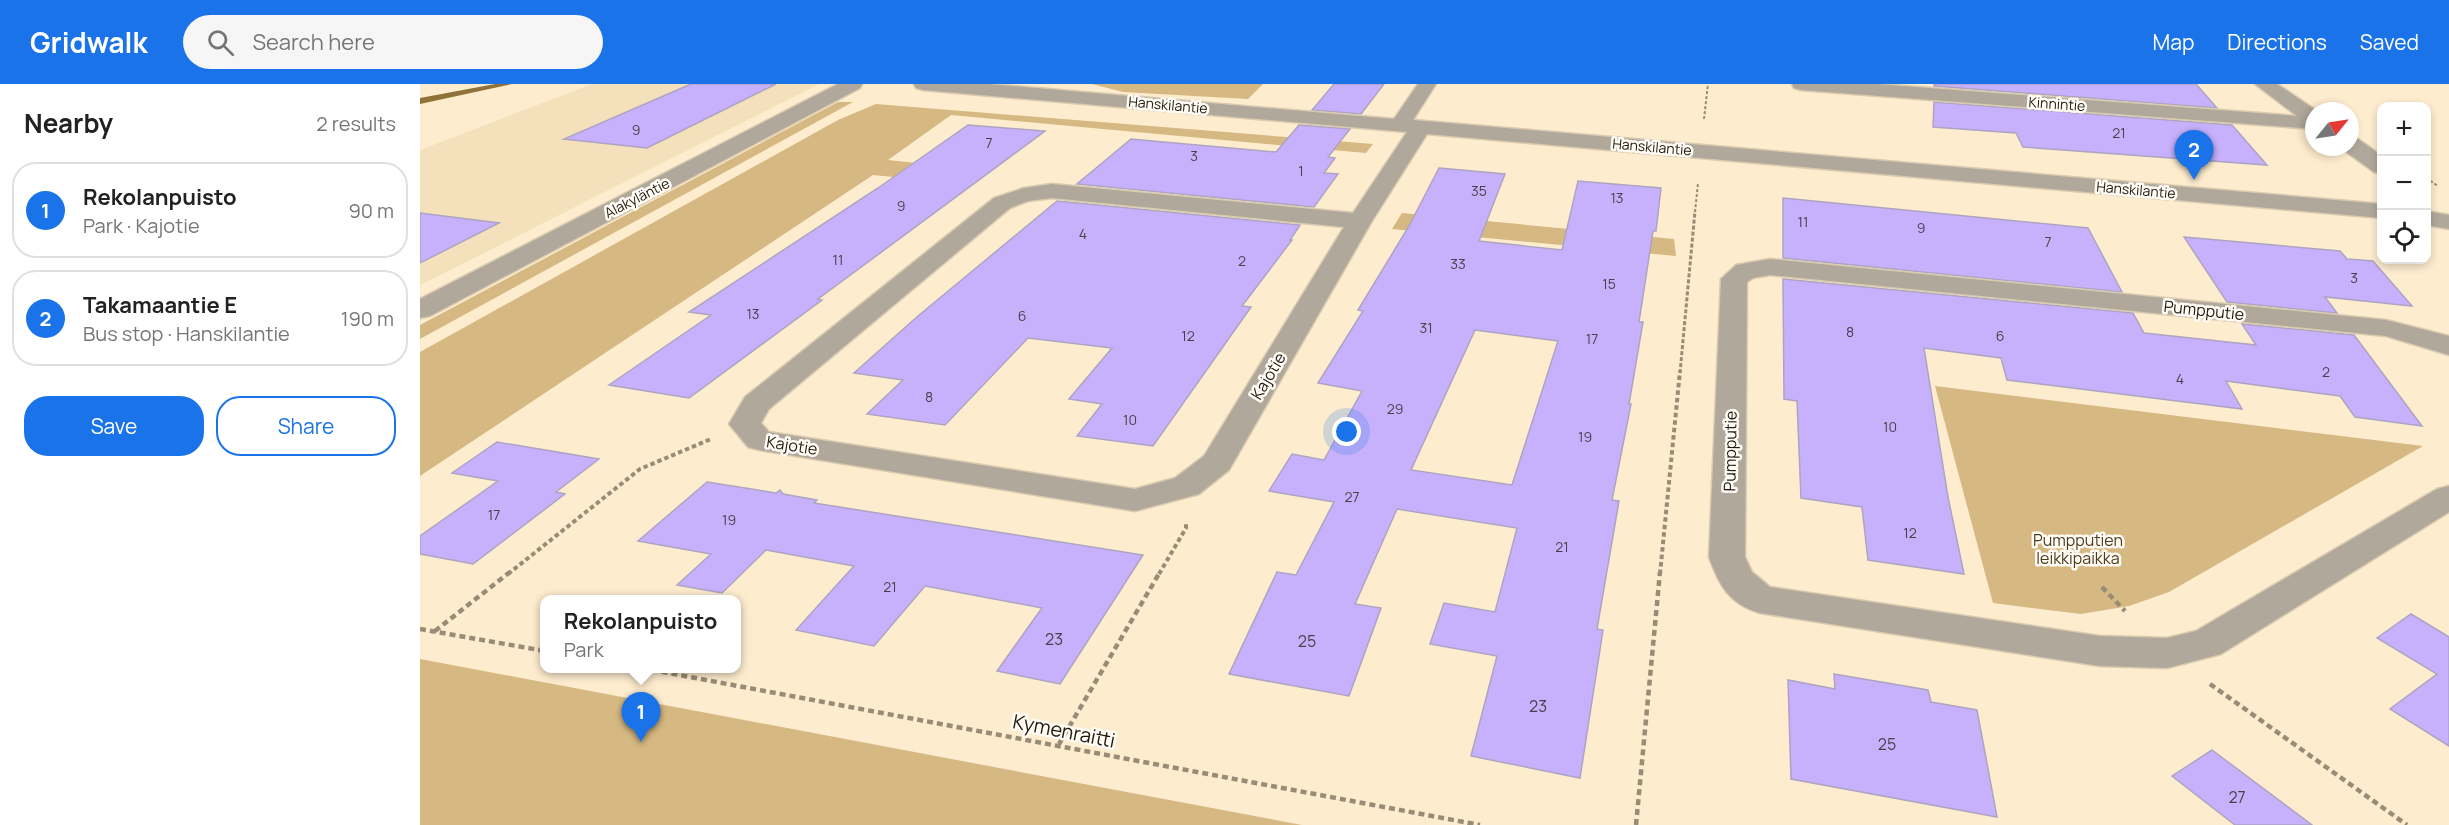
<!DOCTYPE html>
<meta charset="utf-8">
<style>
body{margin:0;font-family:Manrope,sans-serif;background:#f6f6f6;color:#222}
.controls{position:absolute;right:18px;top:18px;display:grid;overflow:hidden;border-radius:12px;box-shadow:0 3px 9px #0003}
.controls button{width:54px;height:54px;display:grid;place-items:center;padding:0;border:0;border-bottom:2px solid #e0e0e0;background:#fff;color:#222;font:30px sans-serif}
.compass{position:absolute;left:1885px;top:18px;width:54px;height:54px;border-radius:50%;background:#fff;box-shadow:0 3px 9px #0003;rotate:60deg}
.you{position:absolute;left:927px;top:348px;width:21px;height:21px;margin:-15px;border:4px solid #fff;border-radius:50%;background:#1a73e8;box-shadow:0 0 0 9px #1a73e833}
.badge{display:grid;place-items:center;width:39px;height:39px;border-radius:50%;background:#1a73e8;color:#fff;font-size:20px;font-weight:700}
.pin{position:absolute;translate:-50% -50px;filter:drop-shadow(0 2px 3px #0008)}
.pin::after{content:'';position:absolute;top:32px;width:21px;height:18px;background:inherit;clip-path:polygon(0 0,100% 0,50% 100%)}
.popup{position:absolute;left:120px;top:511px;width:201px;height:78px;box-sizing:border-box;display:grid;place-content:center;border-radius:12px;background:#fff;filter:drop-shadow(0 2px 4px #0005);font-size:20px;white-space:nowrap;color:#767676}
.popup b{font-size:22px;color:#222}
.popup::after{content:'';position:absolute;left:50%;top:100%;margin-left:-12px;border:12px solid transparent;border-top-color:#fff}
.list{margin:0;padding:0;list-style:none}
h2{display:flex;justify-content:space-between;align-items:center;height:78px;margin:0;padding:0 24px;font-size:26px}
h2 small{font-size:20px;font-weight:400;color:#767676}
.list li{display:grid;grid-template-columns:39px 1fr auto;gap:18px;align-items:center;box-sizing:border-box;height:96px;margin:0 12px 12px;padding:0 12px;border:2px solid #e0e0e0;border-radius:24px}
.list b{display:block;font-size:22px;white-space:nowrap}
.list p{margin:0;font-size:20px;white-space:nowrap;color:#767676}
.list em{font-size:20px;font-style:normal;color:#767676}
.actions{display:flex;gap:12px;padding:18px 24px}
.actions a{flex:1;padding:14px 0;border:2px solid #1a73e8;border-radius:24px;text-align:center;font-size:21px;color:#1a73e8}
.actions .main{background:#1a73e8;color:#fff}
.icon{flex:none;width:33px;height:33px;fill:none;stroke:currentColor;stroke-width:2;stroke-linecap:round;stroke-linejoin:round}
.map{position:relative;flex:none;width:2029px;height:741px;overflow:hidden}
header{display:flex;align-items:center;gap:36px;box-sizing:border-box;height:84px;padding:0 30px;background:#1a73e8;color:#fff}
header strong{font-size:28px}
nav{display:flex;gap:33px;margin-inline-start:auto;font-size:21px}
.search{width:420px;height:54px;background:#f6f6f6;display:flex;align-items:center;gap:15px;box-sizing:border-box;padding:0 21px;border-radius:33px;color:#767676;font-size:22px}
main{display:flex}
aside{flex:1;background:#fff}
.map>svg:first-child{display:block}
.built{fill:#f4e0ba}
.green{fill:#d6b882}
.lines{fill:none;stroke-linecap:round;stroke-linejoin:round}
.stream{fill:#8e7238;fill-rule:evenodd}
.building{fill:#c8b1fc;stroke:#aca4c2;stroke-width:1.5;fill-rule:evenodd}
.minor-casing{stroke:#dacaaf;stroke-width:3}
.path-far3{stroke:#988c77;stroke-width:2;stroke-dasharray:3 2;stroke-linecap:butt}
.path-far2{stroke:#988c77;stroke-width:3;stroke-dasharray:4 2;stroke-linecap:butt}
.path-far1{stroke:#988c77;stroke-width:4;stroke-dasharray:4.5 3;stroke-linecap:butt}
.path{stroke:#988c77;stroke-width:4.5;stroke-dasharray:6 4;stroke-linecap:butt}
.minor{fill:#afa89b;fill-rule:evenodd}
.labels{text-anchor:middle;stroke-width:5;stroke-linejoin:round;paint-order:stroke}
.far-street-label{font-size:14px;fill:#201a0f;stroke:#fffbf5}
.number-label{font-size:14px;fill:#4a404a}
.street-label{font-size:16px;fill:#201a0f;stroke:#fffbf5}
.park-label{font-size:16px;fill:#4d3c1b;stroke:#fffbf5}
.near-number-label{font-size:16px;fill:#4a404a}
.near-street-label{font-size:20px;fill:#201a0f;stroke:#fffbf5}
</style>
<header>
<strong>Gridwalk</strong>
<div class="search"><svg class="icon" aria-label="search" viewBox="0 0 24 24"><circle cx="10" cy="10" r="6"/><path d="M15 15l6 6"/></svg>Search here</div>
<nav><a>Map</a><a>Directions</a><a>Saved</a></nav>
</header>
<main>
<aside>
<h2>Nearby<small>2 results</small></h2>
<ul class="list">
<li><span class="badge">1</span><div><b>Rekolanpuisto</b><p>Park · Kajotie</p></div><em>90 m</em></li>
<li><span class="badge">2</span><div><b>Takamaantie E</b><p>Bus stop · Hanskilantie</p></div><em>190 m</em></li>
</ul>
<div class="actions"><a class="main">Save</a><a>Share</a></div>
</aside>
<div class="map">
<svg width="2029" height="741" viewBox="0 0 2029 741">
<rect width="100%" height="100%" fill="#fdecce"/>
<path class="built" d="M172 0H399L0 201V66Z"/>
<path class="green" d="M672 0H843L828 15 703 8Z
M418 18H433L0 255V241Z
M456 20 953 60 946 69 531 31 468 76 534 83 513 97 453 91 0 392V268L418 36Z
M982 129 1254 155 1256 172 972 145Z
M1515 302 2003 362 1749 508 1709 522 1661 530 1573 519Z
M0 575 882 741H0Z"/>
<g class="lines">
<path class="stream" d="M75 0H92L0 20V14Z"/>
</g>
<path class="building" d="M271 0H356L227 64 144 55Z
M914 0H964L941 30 892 26Z
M1514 0H1776L1797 24 1514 2Z
M1514 18 1812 41 1847 81 1603 63 1596 49 1513 43Z
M548 41 625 47 398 215 402 216 269 314 189 301 291 231 269 228 458 104Z
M879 41 930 45 908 73 915 74 904 89 918 90 894 123 657 100 711 55 856 68Z
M1019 84 1085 90 1059 157 1142 166 1158 97 1241 104 1236 147H1233L1219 238H1223L1209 320H1211L1192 416 1199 417 1177 545 1183 546 1160 694 1051 672 1077 572 1010 560 1024 519 1075 528 1097 444 977 425 935 520 961 524 929 612 809 590 857 488 876 491 914 418 849 407 872 370 904 376 942 307 898 299 943 227 938 226 989 142ZM1055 246 1138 257 1092 401 991 386Z
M1363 114 1668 144 1702 208 1363 174Z
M637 117 880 141 870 156H872L822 222 831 223 733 362 657 352 682 320 649 315 692 264 608 254 525 341 447 330 483 296 434 289 498 232Z
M0 129 79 139 0 179Z
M1764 153 1920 167 1927 175 1953 177 1992 222 1905 213 1917 229 1807 218Z
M1363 195 1713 229 1724 249 1836 261 1822 240 1934 251 2002 342 1935 333 1920 312 1806 297 1822 325 1587 296 1581 274 1504 264 1528 413 1544 490 1448 476 1442 423 1381 414 1377 317 1364 315Z
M77 358 179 375 136 408 145 410 53 480 0 470V452L78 397 32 389Z
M287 398 356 409 360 406 363 410 397 416 394 419 723 471 640 600 577 587 622 524 505 502 454 562 376 546 434 482 346 466 302 509 257 501 291 470 218 457Z
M1991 530 2029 553V662L1970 625 2017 590 1957 554Z
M1414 590 1508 606 1511 618 1557 626 1577 733 1371 695 1368 596 1415 605Z
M1792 666 1892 741H1815L1752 692Z"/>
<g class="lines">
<defs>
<path id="minor" d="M418 0H442L440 4 10 232 0 234V215Z
M494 0H569L974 35 998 0H1016L993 36 1962 120V134L1007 50 952 137 809 386 779 410 715 427 339 366 328 363 309 340 325 313 574 114 604 104 632 100 933 129 987 48 503 6 496 4ZM632 114 924 143 784 372 755 394 715 405 349 348 341 339 349 325 590 124 608 117Z
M1372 0H1457L1877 32 1835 0H1857L1897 27H1894V45L1381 6 1374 4Z
M1930 54 1938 55 1962 72V90L1954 88 1922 65 1921 63H1930Z
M2006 127 2029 131V145L2006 141Z
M1350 175 1966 236 2029 252V271L1966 252 1350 191 1333 194 1327 198 1325 473 1332 488 1350 503 1680 552 1747 554 1776 547 2017 405 2029 402V428L1801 570 1747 584 1680 582 1340 529C1309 520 1299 501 1289 473L1301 195 1316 181Z"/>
</defs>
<use href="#minor" class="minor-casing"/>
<path class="path-far3" d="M1284 35 1288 0
M2006 94 2018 102
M1275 128 1278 99"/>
<path class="path-far2" d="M1260 289 1275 127"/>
<path class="path-far1" d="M88 490 220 385 291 355
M739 490 766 444V438
M1240 490 1260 287"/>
<path class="path" d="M1682 503 1705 527
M0 545 125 567
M15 547 90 488
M222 584 1060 741
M1790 600 1987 741
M639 660 740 488
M1216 741 1240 488"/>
<use href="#minor" class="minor"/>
</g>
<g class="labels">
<g class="far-street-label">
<text transform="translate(1637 20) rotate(4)" y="5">Kinnintie</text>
<text transform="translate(748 21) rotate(5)" y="5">Hanskilantie</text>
<text transform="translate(1232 63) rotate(5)" y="5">Hanskilantie</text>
<text transform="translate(1716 106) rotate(5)" y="5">Hanskilantie</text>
<text transform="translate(217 114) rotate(-27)" y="5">Alakyläntie</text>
</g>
<g class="number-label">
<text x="216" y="51">9</text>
<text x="1699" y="54">21</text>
<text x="569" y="64">7</text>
<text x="774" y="77">3</text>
<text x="881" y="92">1</text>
<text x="1059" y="112">35</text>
<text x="1197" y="119">13</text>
<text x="481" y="127">9</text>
<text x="1383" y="143">11</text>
<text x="1501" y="149">9</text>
<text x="663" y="155">4</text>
<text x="1628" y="163">7</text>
<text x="418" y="181">11</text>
<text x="822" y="182">2</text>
<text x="1038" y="185">33</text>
<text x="1934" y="199">3</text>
<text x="1189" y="205">15</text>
<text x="333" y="235">13</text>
<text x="602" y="237">6</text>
<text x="1006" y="249">31</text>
<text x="1430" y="253">8</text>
<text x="768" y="257">12</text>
<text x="1580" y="257">6</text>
<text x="1172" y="260">17</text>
<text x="1906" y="293">2</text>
<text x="1760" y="300">4</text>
<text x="509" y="318">8</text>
<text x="975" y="330">29</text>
<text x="710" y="341">10</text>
<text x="1470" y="348">10</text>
<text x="1165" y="358">19</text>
<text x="932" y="418">27</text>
<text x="74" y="436">17</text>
<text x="309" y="441">19</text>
<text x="1490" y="454">12</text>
<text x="1142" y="468">21</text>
<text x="470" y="508">21</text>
</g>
<g class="street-label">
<text transform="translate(1784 226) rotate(6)" y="6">Pumpputie</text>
<text transform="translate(848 292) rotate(-59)" y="6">Kajotie</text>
<text transform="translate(372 361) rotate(9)" y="6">Kajotie</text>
<text transform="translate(1310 367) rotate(-89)" y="6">Pumpputie</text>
</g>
<g class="park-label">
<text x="1658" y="462">Pumpputien<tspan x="1658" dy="18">leikkipaikka</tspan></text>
</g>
<g class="near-number-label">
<text x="634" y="561">23</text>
<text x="887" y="563">25</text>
<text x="1118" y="628">23</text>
<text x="1467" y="666">25</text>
<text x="1817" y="719">27</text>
</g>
<g class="near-street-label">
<text transform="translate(644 647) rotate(11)" y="7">Kymenraitti</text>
</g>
</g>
</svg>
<div class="controls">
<button>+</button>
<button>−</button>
<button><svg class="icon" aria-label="locate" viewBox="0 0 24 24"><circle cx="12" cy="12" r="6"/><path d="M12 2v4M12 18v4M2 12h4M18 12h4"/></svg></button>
</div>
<svg class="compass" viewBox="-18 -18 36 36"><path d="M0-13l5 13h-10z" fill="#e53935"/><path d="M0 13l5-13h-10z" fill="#767676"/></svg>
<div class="you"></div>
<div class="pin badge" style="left:221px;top:658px">1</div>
<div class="popup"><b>Rekolanpuisto</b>Park</div>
<div class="pin badge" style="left:1774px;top:96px">2</div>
</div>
</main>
